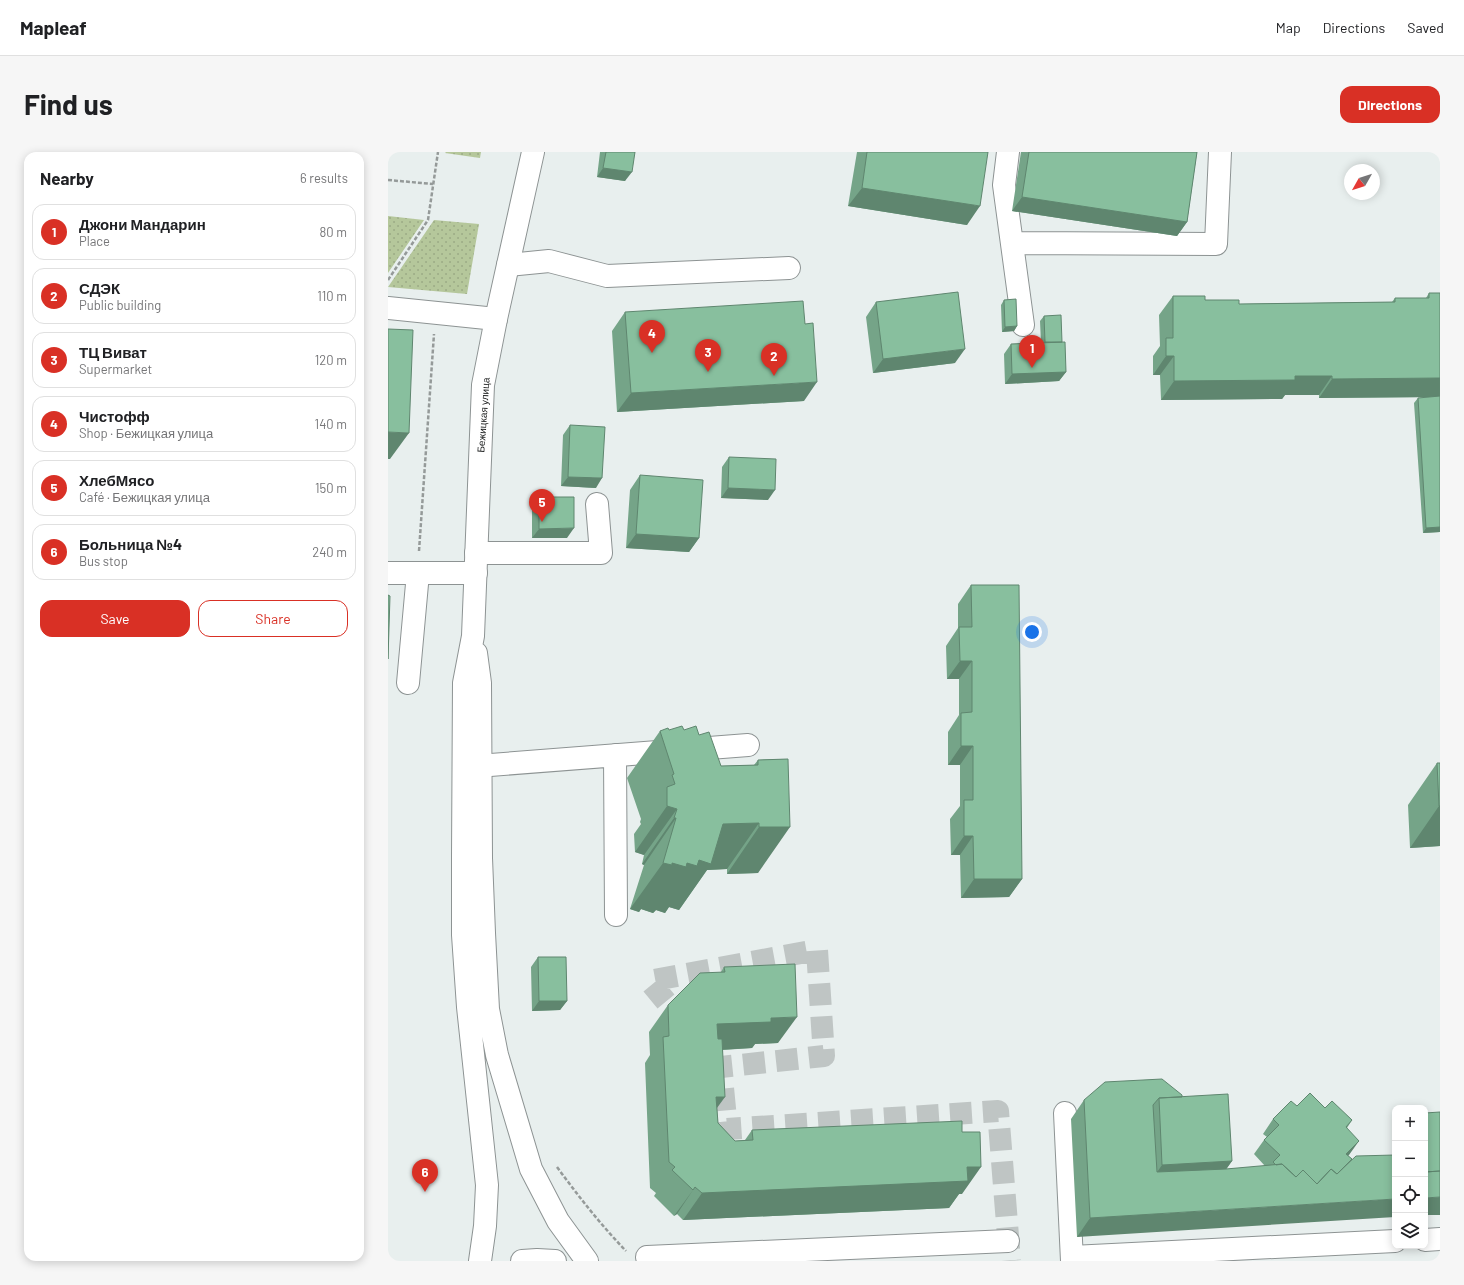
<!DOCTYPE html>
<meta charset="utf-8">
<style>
body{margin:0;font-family:Barlow,sans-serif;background:#f6f6f6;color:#202124}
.controls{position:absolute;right:12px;bottom:12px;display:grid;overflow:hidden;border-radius:8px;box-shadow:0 2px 10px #0003}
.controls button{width:36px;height:36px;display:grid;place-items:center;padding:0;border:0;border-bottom:1px solid #e0e0e0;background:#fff;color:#202124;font:20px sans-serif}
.compass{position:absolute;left:956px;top:12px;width:36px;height:36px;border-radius:50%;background:#fff;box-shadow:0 2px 10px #0003;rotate:231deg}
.you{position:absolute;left:644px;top:480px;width:14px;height:14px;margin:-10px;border:3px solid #fff;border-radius:50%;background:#1a73e8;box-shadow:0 0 0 6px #1a73e833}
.badge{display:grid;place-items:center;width:26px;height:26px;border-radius:50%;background:#d93025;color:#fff;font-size:13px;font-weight:700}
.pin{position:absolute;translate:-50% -33px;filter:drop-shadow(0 1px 2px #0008)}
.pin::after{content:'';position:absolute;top:21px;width:14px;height:12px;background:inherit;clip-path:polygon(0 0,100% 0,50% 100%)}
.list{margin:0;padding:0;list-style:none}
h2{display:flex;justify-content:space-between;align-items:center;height:52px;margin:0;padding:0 16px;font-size:17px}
h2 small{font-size:13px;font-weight:400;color:#757577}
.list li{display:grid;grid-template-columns:26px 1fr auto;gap:12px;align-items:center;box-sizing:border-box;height:56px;margin:0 8px 8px;padding:0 8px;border:1px solid #e0e0e0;border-radius:12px}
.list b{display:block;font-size:15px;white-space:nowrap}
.list p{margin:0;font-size:13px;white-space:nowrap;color:#757577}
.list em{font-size:13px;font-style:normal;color:#757577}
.actions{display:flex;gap:8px;padding:12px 16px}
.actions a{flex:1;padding:9px 0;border:1px solid #d93025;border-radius:12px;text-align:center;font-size:14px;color:#d93025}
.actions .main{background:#d93025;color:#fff}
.icon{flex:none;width:22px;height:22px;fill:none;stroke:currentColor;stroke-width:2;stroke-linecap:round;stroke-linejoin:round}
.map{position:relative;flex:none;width:1052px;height:1109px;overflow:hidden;border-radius:12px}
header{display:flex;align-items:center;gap:24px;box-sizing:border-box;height:56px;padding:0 20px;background:#fff;border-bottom:1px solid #e0e0e0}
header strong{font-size:19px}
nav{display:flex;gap:22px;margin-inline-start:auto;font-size:14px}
.intro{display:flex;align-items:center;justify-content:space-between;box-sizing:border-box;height:96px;padding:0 24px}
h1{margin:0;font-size:28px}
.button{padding:10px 18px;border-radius:12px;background:#d93025;color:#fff;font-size:14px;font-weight:700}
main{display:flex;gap:24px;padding:0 24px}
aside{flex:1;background:#fff;border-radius:12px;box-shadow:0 2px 10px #0003}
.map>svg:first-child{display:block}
.grass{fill:url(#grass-dots)}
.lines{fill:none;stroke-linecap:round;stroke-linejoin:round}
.minor-tunnel{stroke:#bfc5c4;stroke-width:22;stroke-dasharray:22 11;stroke-linecap:butt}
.minor-casing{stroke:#8d9393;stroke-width:24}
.major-casing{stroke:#8d9393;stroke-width:24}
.path{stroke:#959a99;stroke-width:2.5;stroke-dasharray:4 2;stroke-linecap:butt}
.minor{stroke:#fff;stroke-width:22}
.major{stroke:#fff;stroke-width:22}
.wall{fill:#75a488}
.shaded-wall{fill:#5f866f}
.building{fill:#88bf9e;stroke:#5f866f}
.labels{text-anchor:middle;stroke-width:3.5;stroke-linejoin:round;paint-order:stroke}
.street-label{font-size:10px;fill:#1b1d1d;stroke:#fff}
</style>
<header>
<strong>Mapleaf</strong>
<nav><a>Map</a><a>Directions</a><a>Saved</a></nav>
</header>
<div class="intro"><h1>Find us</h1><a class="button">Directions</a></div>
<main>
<aside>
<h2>Nearby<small>6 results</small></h2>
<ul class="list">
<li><span class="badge">1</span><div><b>Джони Мандарин</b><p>Place</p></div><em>80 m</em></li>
<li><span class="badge">2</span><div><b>СДЭК</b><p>Public building</p></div><em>110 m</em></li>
<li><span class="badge">3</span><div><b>ТЦ Виват</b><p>Supermarket</p></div><em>120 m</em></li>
<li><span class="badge">4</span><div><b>Чистофф</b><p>Shop · Бежицкая улица</p></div><em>140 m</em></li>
<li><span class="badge">5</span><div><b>ХлебМясо</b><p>Café · Бежицкая улица</p></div><em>150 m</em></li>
<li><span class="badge">6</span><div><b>Больница №4</b><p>Bus stop</p></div><em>240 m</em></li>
</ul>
<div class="actions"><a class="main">Save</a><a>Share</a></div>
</aside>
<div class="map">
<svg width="1052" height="1109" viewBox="0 0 1052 1109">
<defs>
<pattern id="grass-dots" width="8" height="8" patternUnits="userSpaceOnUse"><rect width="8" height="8" fill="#b5c79b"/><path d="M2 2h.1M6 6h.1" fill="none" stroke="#9baa85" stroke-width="1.8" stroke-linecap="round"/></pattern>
</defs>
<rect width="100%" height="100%" fill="#e8efee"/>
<path class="grass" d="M58 0H93L92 6 57 1Z
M0 64 36 68 0 121Z
M46 68 91 72 79 142 0 135Z"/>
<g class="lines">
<path class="minor-tunnel" d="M299 875 261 829 429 798 436 904 333 915 339 977 610 959 622 1109"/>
<defs>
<path id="minor" d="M620 0 616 33 635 173
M624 91 828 92 832 0
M120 113 161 109 219 124 401 116
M0 156 108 167
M88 401H213L209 352
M0 421H88
M20 531 30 421
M227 603 228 763
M76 615 360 593
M677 961 684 1109
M1037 1088 1052 1087
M259 1105 620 1089
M684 1105 1007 1089"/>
<path id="major" d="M88 501 92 531 93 706 96 781 100 857 109 903 143 1017 170 1069 199 1109
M92 1109 97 1074 99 1033 80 855 75 783V704L76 531 85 484 95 233 108 167 145 0
M134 1109 149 1108 167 1109"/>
</defs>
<use href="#minor" class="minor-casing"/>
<use href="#major" class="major-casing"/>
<path class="path" d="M0 28 45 32
M0 128 40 68 50 0
M31 399 46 182
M169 1015C191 1045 213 1073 238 1099"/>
<use href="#minor" class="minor"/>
<use href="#major" class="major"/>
</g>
<path class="wall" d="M212 0H247L237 29 209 25Z
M469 0H600L579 73 460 54Z
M633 0H809L799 70 789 84 624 59Z
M1041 141H1052V380L1035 381 1026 251 1030 246 1042 245 931 246V243H897L894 247 773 248 772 223H765V204L772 194 771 163 785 144 851 152 1004 150 1007 146H1038Z
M616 148 629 174 626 179 614 180 613 153Z
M488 150 567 211 485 221 478 165Z
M237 160 416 249 229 260 224 179Z
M656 164 674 190 678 220 671 229 617 232 616 202 623 192 653 191 652 169Z
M182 273 208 336 173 334 175 283Z
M341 305 380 348 333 346 334 315Z
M252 323 311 386 301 400 238 396 242 338Z
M151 345 179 386H144V355Z
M583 433 634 727 621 745 573 746 572 703H563L562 667 572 654V613H560V580L571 563V527H559L558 494 570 476V452Z
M281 578H296L311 583 333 614 366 613 370 608 400 607 370 721 339 722V717L319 718 291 758 281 755 277 761 268 758 265 761 253 757 251 760 242 757 256 713 254 712 256 703 247 700 246 682 253 672 252 670 253 667 239 626 272 579Z
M1049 611H1052V694L1022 696 1020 653Z
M150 805 179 849 172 858 144 859 143 815Z
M336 815 390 891 367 892 364 896 335 898 329 956 330 971 347 989 357 988 364 978 574 1042H571L561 1056 295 1068 289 1062 286 1064 266 1044 268 1041 262 1036 257 911 262 903 261 880 280 853 333 820Z
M794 945 844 1009 838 1017 877 1014 866 1002 876 988 879 985 875 982 885 967 909 954 937 956 964 968 959 976 960 1004 964 1007 689 1085 683 967 696 948Z"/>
<path class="shaded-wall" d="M215 16 244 20 237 29 209 25Z
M474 36 592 54 579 73 460 54Z
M634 45 799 70 789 84 624 59Z
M629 174 626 179 614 180 617 175Z
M577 197 567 211 485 221 495 207Z
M778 204H786L772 223H765Z
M678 220 671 229 617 232 624 222Z
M907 224H944L931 243H897L894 247 773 248 786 229Z
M1052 226V245L931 246 944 227Z
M429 230 416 249 229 260 243 241Z
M0 280 21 281 2 307H0Z
M180 325 214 326 208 336 173 334Z
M340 336 387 338 380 348 333 346Z
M1052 375V380L1035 381 1038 376Z
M186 376 179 386H144L151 377Z
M248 382 311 386 301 400 238 396Z
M572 509H584L571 527H559Z
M573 594H585L572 613H560Z
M279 654 289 657 256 703 247 700Z
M1051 654H1052V694L1022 696Z
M286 666H288L256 713 254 712Z
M371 671 339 717 319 718 291 758 281 755 277 761 268 758 265 761 253 757 251 760 242 757 275 711H284L335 672Z
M371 675H402L370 721 339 722Z
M576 684H585L572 703H563Z
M586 727H634L621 745 573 746Z
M151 849H179L172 858 144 859Z
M409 865 390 891 367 892 364 896 311 899 329 872 383 866Z
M328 945H337L318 971Z
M971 989 961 1003 948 1017 958 1002Z
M844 1009 825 1036 756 1039 774 1013Z
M579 1015H593L574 1042H571L561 1056 295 1068 314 1041Z
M307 1035 289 1062 286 1064 305 1038Z
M1052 1045V1063H1037V1046Z
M1007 1047V1065L689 1085 702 1066Z"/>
<path class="building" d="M218 0H247L244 20 215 16Z
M479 0H600L592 54 474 36Z
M641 0H809L799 70 634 45Z
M570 140 577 197 495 207 488 150Z
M1041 141H1052V226L944 227V224H907V228L786 229V204H778V186H785V144H817V148H851V152L1007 150V146H1041Z
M628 147 629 174 617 175 616 148Z
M415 149 417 172 425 171 429 230 243 241 237 160Z
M673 163 674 190H657L656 164Z
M0 177 25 178 21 281 0 280Z
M677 190 678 220 624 222 623 192Z
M1052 244V375L1038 376 1030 246Z
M182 273 217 275 214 326 180 325Z
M341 305 388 307 387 338 340 336Z
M252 323 315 328 311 386 248 382Z
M151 345H186V376L151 377Z
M583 433H631L634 727H586L585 684H576V648H585V594H573V561L584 560V509H572L571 475H584Z
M0 443 2 444 0 507Z
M294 574 296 578 308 574 311 583 321 580 333 614 370 613V608L400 607 402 675H371V671L335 672 323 712 311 708 309 714 299 711 298 715 284 711V713L275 711 288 666H286L289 657 279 654V635L287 632 284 623 286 622 272 579 280 576 281 578Z
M1049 611H1052V654H1051Z
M150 805H178L179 849H151Z
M407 812 409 865 383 866V870L329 872 330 887H334L337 945H328L330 971 347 989 365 988 364 978 574 969V980H592L593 1015H579L580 1029 314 1041 307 1035 305 1038 284 1018 287 1015 281 1010 275 885 281 884 280 853 312 821 337 820 336 815Z
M774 927 794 943V945L771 946 765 953 769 1020 838 1017 894 1012 908 1025 915 1018 929 1032 943 1017 949 1022 968 1004 1007 1003V1047L702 1066 696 948 717 930Z
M922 941 937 956 944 949 964 968 958 975 971 989 958 1002 964 1007 949 1022 943 1017 929 1032 915 1018 908 1025 894 1012 888 1013 885 1010 892 1003 876 988 891 973 885 967 903 949 909 954Z
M840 942 844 1009 774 1013 771 946Z
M1052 960V1019L1037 1020V961Z
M1052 1019V1045L1037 1046V1020Z"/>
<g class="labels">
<g class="street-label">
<text transform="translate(95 263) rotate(-86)" y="4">Бежицкая улица</text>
</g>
</g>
</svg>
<div class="controls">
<button>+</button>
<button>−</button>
<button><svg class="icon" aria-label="locate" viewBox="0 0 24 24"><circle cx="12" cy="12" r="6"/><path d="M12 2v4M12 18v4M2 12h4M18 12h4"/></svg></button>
<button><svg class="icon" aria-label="layers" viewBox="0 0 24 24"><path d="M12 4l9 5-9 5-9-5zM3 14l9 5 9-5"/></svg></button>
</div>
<svg class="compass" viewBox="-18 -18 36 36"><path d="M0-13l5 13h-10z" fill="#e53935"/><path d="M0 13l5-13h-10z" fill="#757577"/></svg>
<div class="you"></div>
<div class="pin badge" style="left:644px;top:216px">1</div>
<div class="pin badge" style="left:386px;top:224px">2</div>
<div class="pin badge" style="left:320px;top:220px">3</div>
<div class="pin badge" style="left:264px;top:201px">4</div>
<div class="pin badge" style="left:154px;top:370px">5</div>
<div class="pin badge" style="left:37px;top:1040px">6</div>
</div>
</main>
